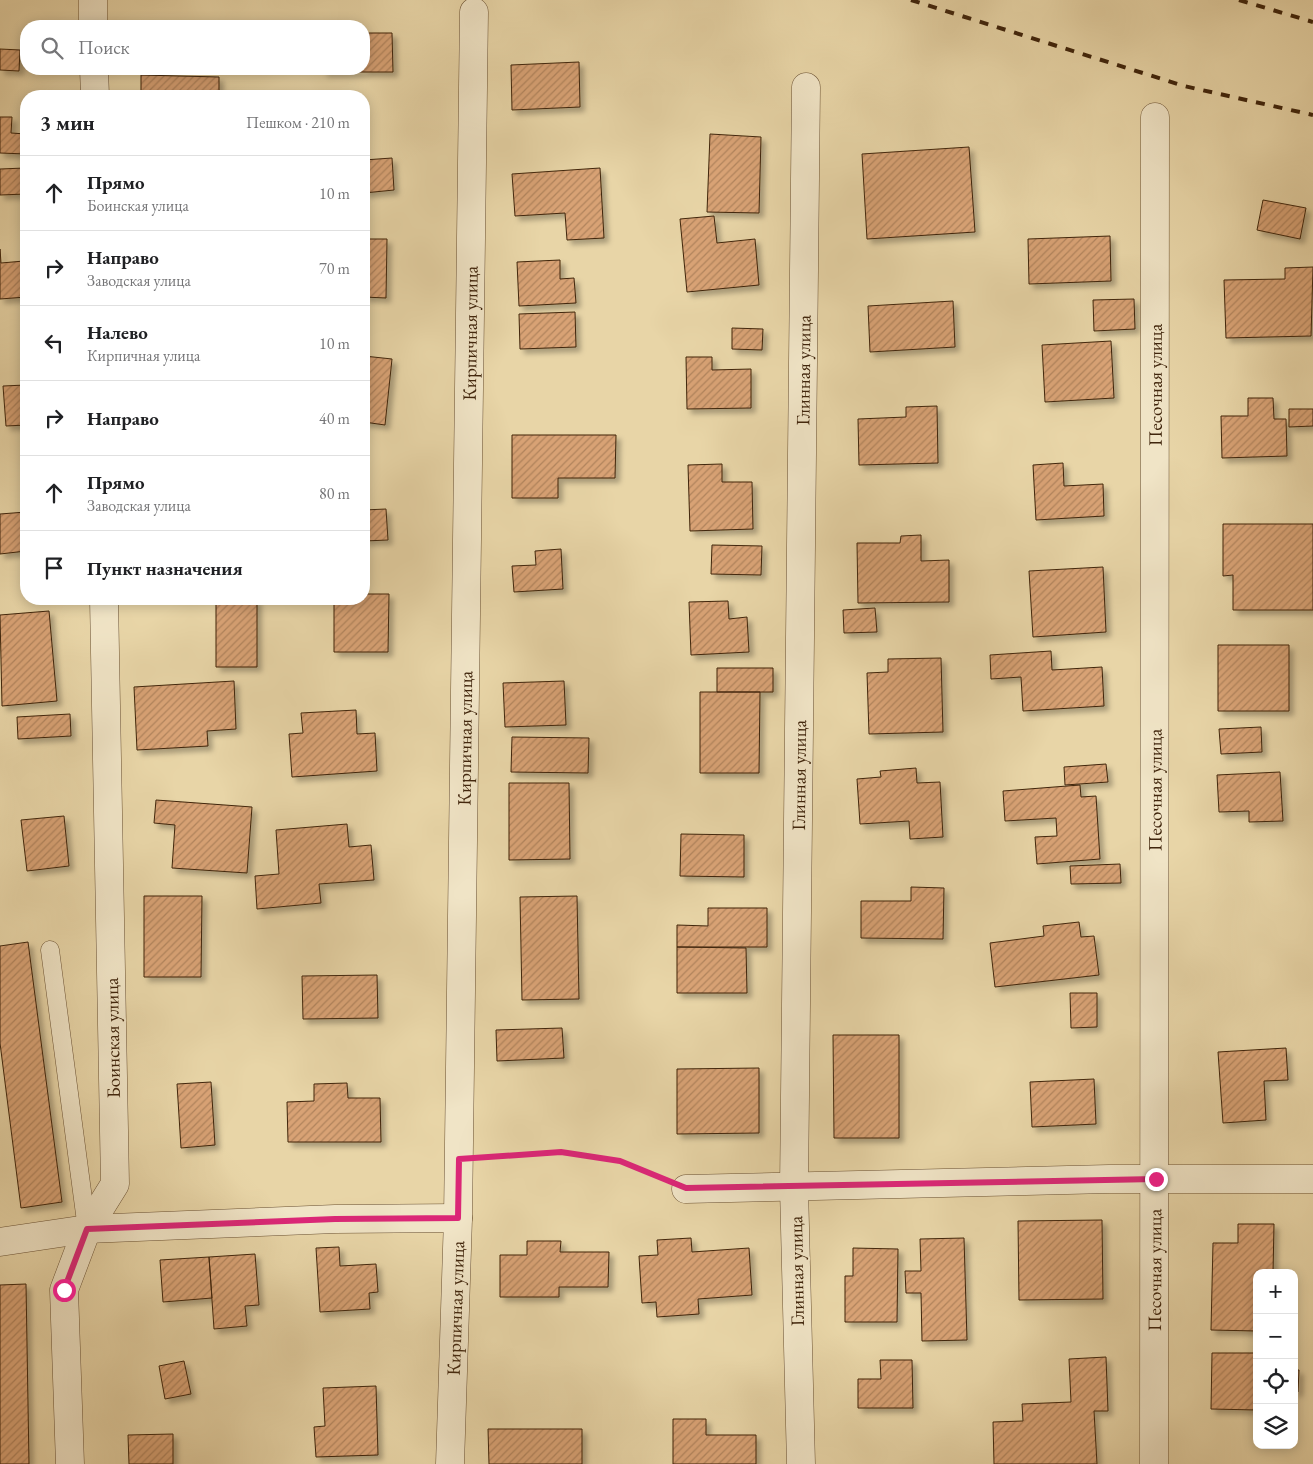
<!DOCTYPE html>
<html lang="ru">
<meta charset="utf-8">
<style>
body{margin:0;font-family:"EB Garamond",serif;background:#f6f6f6;color:#202124}
.controls{position:absolute;right:15px;bottom:15px;display:grid;overflow:hidden;border-radius:10px;box-shadow:0 2px 12px #0003}
.controls button{width:45px;height:45px;display:grid;place-items:center;padding:0;border:0;border-bottom:1px solid #e0e0e0;background:#fff;color:#202124;font:25px sans-serif}
.stop{position:absolute;width:15px;height:15px;margin:-11px;border:4px solid #db2777;border-radius:50%;background:#fff}
.stop.end{background:#db2777;border-color:#fff;box-shadow:0 1px 5px #0008}
.list{margin:0;padding:0;list-style:none}
h2{display:flex;justify-content:space-between;align-items:center;height:65px;margin:0;padding:0 20px;font-size:21px}
h2 small{font-size:16px;font-weight:400;color:#757577}
.list li{display:grid;grid-template-columns:32px 1fr auto;gap:15px;align-items:center;box-sizing:border-box;height:75px;padding:0 20px;border-top:1px solid #e0e0e0}
.list b{display:block;font-size:19px;white-space:nowrap}
.list p{margin:0;font-size:16px;white-space:nowrap;color:#757577}
.list em{font-size:16px;font-style:normal;color:#757577}
.icon{flex:none;width:28px;height:28px;fill:none;stroke:currentColor;stroke-width:2;stroke-linecap:round;stroke-linejoin:round}
.map{position:relative;flex:none;width:1313px;height:1464px;overflow:hidden}
.search{position:absolute;background:#fff;box-shadow:0 2px 12px #0003;left:20px;top:20px;width:350px;height:55px;display:flex;align-items:center;gap:12px;box-sizing:border-box;padding:0 18px;border-radius:20px;color:#757577;font-size:19px}
.panel{position:absolute;background:#fff;box-shadow:0 2px 12px #0003;left:20px;top:90px;width:350px;height:515px;border-radius:20px}
.map>svg:first-child{display:block}
.building{fill:url(#building-hatch);stroke:#40250c;filter:url(#shadow)}
.lines{fill:none;stroke-linecap:round;stroke-linejoin:round}
.service-casing{stroke:#6a5133;stroke-width:19}
.minor-casing{stroke:#6a5133;stroke-width:29}
.path{stroke:#40250c;stroke-width:3;stroke-dasharray:4 2.5;stroke-linecap:butt}
.service{stroke:#f0e4c6;stroke-width:18}
.minor{stroke:#f0e4c6;stroke-width:28}
.rail{stroke:#40250c;stroke-width:4;stroke-dasharray:9 9;stroke-linecap:butt}
.route{stroke:#db2777;stroke-width:6}
.labels{text-anchor:middle;stroke-width:4;stroke-linejoin:round;paint-order:stroke}
.street-label{font-size:19px;fill:#40250c;stroke:#f0e4c6}
</style>
<div class="map">
<svg width="1313" height="1464" viewBox="0 0 1313 1464">
<defs>
<pattern id="building-hatch" width="6" height="6" patternUnits="userSpaceOnUse" patternTransform="scale(1.25)"><rect width="6" height="6" fill="#d8a274"/><path d="M-1 1l2-2M0 6l6-6M5 7l2-2" fill="none" stroke="#b1845e"/></pattern>
<filter id="shadow"><feDropShadow dx="4.5" dy="4.5" stdDeviation="2.5" flood-color="#0004"/></filter>
</defs>
<rect width="100%" height="100%" fill="#e8d5a7"/>
<filter id="stains"><feTurbulence type="fractalNoise" baseFrequency=".004" numOctaves="4"/><feColorMatrix values="0 0 0 0 .2 0 0 0 0 .09 0 0 0 0 .02 0 0 0 .5 -.17"/></filter>
<radialGradient id="worn" r=".72"><stop offset=".6" stop-color="#630" stop-opacity="0"/><stop offset="1" stop-color="#630" stop-opacity=".3"/></radialGradient>
<path class="building" d="M364 33H392L393 72H323V69H364Z
M0 49 20 50 19 71 0 70Z
M579 62 580 107 512 110 511 65Z
M141 75 219 77V96H141Z
M0 117H12L11 133 26 134V154L0 153Z
M710 134 761 137 759 213 707 212Z
M969 147 975 232 867 239 862 154Z
M392 158 394 190 364 193V160Z
M25 168 26 194 0 195V169Z
M600 168 604 238 567 240 565 213 515 216 512 174Z
M1263 200 1306 208 1300 239 1257 230Z
M714 216 717 243 755 239 759 285 687 292 680 219Z
M1110 236 1111 281 1029 284 1028 239Z
M364 239H387L386 298 364 297Z
M0 249 1 263 24 261 26 297 0 299Z
M560 260V279L574 278 576 303 519 306 517 262Z
M1313 267 1311 336 1226 338 1224 280 1285 279V268Z
M1134 299 1135 329 1094 331 1093 300Z
M953 301 955 347 870 352 868 306Z
M575 312 576 347 520 349 519 314Z
M732 328 763 329 762 350 732 349Z
M1111 341 1114 398 1045 402 1042 345Z
M364 356 392 359 385 425 364 422Z
M686 357H712V370L751 369V408L687 409Z
M26 385V425L6 426 3 386Z
M1248 398H1273L1274 419H1286L1287 456 1222 458 1221 416H1248Z
M937 406 938 463 859 465 858 419 906 417V407Z
M1289 409H1313V426L1289 427Z
M512 435H616L615 478H558V498H512Z
M1063 463 1064 486 1103 484 1104 516 1036 520 1033 465Z
M722 464V482H752L753 529 690 531 688 465Z
M386 509 388 540 364 541V510Z
M26 512V551L0 554V514Z
M1223 524H1313V610H1233V575L1223 576Z
M921 535V561L949 560V602L858 603 857 543H900L901 536Z
M712 545 762 546 761 575 711 574Z
M561 549 563 589 514 592 512 566 536 565 535 551Z
M1103 567 1106 632 1033 637 1029 571Z
M364 594H389L388 652H334V599H364Z
M216 599H257V667H216Z
M728 601 729 619 747 617 749 652 691 655 689 602Z
M875 608 877 632 844 633 843 610Z
M49 611 57 701 2 706 0 615Z
M1218 645H1289V711H1218Z
M1051 651 1052 670 1102 667 1104 706 1023 711 1021 677 991 679 990 655Z
M941 658 943 732 869 734 867 673 888 672V659Z
M717 668H773V692H717Z
M234 681 236 729 207 731 208 746 137 750 134 687Z
M564 681 566 725 505 727 503 683Z
M700 692H760L759 773H700Z
M356 710 357 734 375 733 377 771 292 777 289 734 303 733 301 713Z
M70 714 71 736 18 739 17 717Z
M1261 727 1262 752 1221 754 1219 729Z
M512 737 589 738 588 773 511 772Z
M1106 764 1108 782 1065 785 1064 767Z
M916 768 917 783 940 782 943 837 910 839 909 821 860 824 857 779 881 777 880 771Z
M1280 772 1283 821 1249 822V811L1219 812 1217 775Z
M509 783H569L570 859 509 860Z
M1080 785 1081 797 1096 796 1100 859 1037 864 1035 837 1057 836 1056 818 1005 821 1003 791Z
M156 800 252 807 247 873 172 868 175 825 154 823Z
M64 816 69 866 27 871 21 820Z
M347 824 349 847 371 845 374 880 319 884 321 903 257 909 255 876 279 874 276 830Z
M681 834 744 835V877L680 876Z
M1120 864 1121 883 1071 884 1070 866Z
M911 887 944 888 943 939 861 938V901H911Z
M144 896H202L201 977H144Z
M577 896 579 999 522 1000 520 897Z
M708 908H767V947H677V925L708 926Z
M1079 922 1081 937 1094 936 1099 975 995 987 990 943 1044 936 1043 926Z
M28 942 62 1202 21 1208 0 1043V946Z
M677 947 746 948 747 993H677Z
M377 975 378 1018 303 1019 302 976Z
M1070 993H1097V1027L1071 1028Z
M562 1028 564 1058 497 1061 496 1030Z
M833 1035H899V1138H834Z
M1286 1048 1288 1080 1264 1081 1266 1120 1223 1123 1218 1052Z
M759 1068V1133L677 1134V1069Z
M1094 1079 1096 1124 1032 1127 1030 1082Z
M211 1082 215 1145 181 1148 177 1084Z
M347 1083 348 1098H380L381 1142H288L287 1102 314 1101V1084Z
M1102 1220 1103 1299 1019 1300 1018 1221Z
M1238 1224H1274L1273 1273H1257V1331L1211 1330 1213 1243H1238Z
M691 1238 692 1252 749 1248 752 1295 698 1299 699 1314 657 1317 656 1302 642 1303 639 1256 658 1255 657 1240Z
M964 1238 967 1340 922 1341 921 1293H906L905 1271H921L920 1239Z
M527 1241H561L560 1252H609L608 1287H559V1297H500V1255H527Z
M339 1247 340 1266 376 1264 378 1292 369 1293 370 1309 320 1312 316 1248Z
M853 1248 898 1249 897 1322H845V1276H853Z
M255 1254 259 1305 245 1306 247 1326 214 1329 209 1257Z
M209 1257 212 1298 163 1302 160 1260Z
M26 1284 29 1464H0V1285Z
M1212 1353H1255L1257 1410 1211 1409Z
M1106 1357 1108 1411H1094L1097 1464H994L993 1422 1023 1421 1022 1404 1071 1402 1069 1359Z
M880 1360H912L913 1408H858V1379H881Z
M184 1361 191 1394 165 1399 159 1366Z
M1294 1370H1299L1298 1392H1294Z
M376 1386 378 1455 316 1457 314 1427 325 1426 323 1388Z
M673 1419H706V1435H756V1464H673Z
M488 1429H582V1464H489Z
M173 1434V1464H129L128 1435Z"/>
<g class="lines">
<defs>
<path id="service" d="M50 950 87 1229"/>
<g id="minor">
<path d="M93 0V26"/>
<path d="M94 69 95 96"/>
<path d="M686 1189 1109 1179H1313"/>
<path d="M0 1242 87 1229 335 1219 458 1218"/>
<path d="M70 1464 64 1290 87 1229 115 1184 104 599"/>
<path id="s1" d="M450 1464 458 1218 474 12"/>
<path id="s2" d="M801 1464 794 1188 806 87"/>
<path id="s3" d="M1154 1464 1155 117"/>
</g>
</defs>
<use href="#service" class="service-casing"/>
<use href="#minor" class="minor-casing"/>
<path class="path" d="M492 1157 561 1152 620 1161 657 1176"/>
<use href="#service" class="service"/>
<use href="#minor" class="minor"/>
<path class="rail" d="M911 0 1184 86 1313 115
M1239 0 1313 22"/>
</g>
<g class="lines">
<path class="route" d="M64 1290 87 1229 335 1219 458 1218 459 1159 561 1152 620 1161 686 1188 1156 1179"/>
</g>
<g class="labels">
<g class="street-label">
<text dy="7" stroke="none"><textPath href="#s1" startOffset="1131">Кирпичная улица</textPath></text>
<text dy="7" stroke="none"><textPath href="#s2" startOffset="1094">Глинная улица</textPath></text>
<text dy="7" stroke="none"><textPath href="#s3" startOffset="1079">Песочная улица</textPath></text>
<text dy="7" stroke="none"><textPath href="#s1" startOffset="726">Кирпичная улица</textPath></text>
<text dy="7" stroke="none"><textPath href="#s2" startOffset="689">Глинная улица</textPath></text>
<text dy="7" stroke="none"><textPath href="#s3" startOffset="674">Песочная улица</textPath></text>
<text transform="translate(112 1038) rotate(-91)" y="7">Боинская улица</text>
<text transform="translate(796 1271) rotate(-91)" y="7">Глинная улица</text>
<text dy="7" stroke="none"><textPath href="#s3" startOffset="194">Песочная улица</textPath></text>
<text dy="7" stroke="none"><textPath href="#s1" startOffset="156">Кирпичная улица</textPath></text>
</g>
</g>
<rect width="100%" height="100%" filter="url(#stains)"/>
<rect width="100%" height="100%" fill="url(#worn)"/>
</svg>
<div class="controls">
<button>+</button>
<button>−</button>
<button><svg class="icon" aria-label="locate" viewBox="0 0 24 24"><circle cx="12" cy="12" r="6"/><path d="M12 2v4M12 18v4M2 12h4M18 12h4"/></svg></button>
<button><svg class="icon" aria-label="layers" viewBox="0 0 24 24"><path d="M12 4l9 5-9 5-9-5zM3 14l9 5 9-5"/></svg></button>
</div>
<div class="stop" style="left:64px;top:1290px"></div>
<div class="stop end" style="left:1156px;top:1179px"></div>
<div class="search"><svg class="icon" aria-label="search" viewBox="0 0 24 24"><circle cx="10" cy="10" r="6"/><path d="M15 15l6 6"/></svg>Поиск</div>
<section class="panel">
<h2>3 мин<small>Пешком · 210 m</small></h2>
<ul class="list">
<li><svg class="icon" aria-label="ahead" viewBox="0 0 24 24"><path d="M12 20V5M6 11l6-6 6 6"/></svg><div><b>Прямо</b><p>Боинская улица</p></div><em>10 m</em></li>
<li><svg class="icon" aria-label="right" viewBox="0 0 24 24"><path d="M7 20v-9h11M14 6l5 5-5 5"/></svg><div><b>Направо</b><p>Заводская улица</p></div><em>70 m</em></li>
<li><svg class="icon" aria-label="left" viewBox="0 0 24 24"><path d="M17 20v-9H6M10 6l-5 5 5 5"/></svg><div><b>Налево</b><p>Кирпичная улица</p></div><em>10 m</em></li>
<li><svg class="icon" aria-label="right" viewBox="0 0 24 24"><path d="M7 20v-9h11M14 6l5 5-5 5"/></svg><div><b>Направо</b></div><em>40 m</em></li>
<li><svg class="icon" aria-label="ahead" viewBox="0 0 24 24"><path d="M12 20V5M6 11l6-6 6 6"/></svg><div><b>Прямо</b><p>Заводская улица</p></div><em>80 m</em></li>
<li><svg class="icon" aria-label="arrive" viewBox="0 0 24 24"><path d="M6 21V4h12l-3 4 3 4H6"/></svg><div><b>Пункт назначения</b></div></li>
</ul>
</section>
</div>
